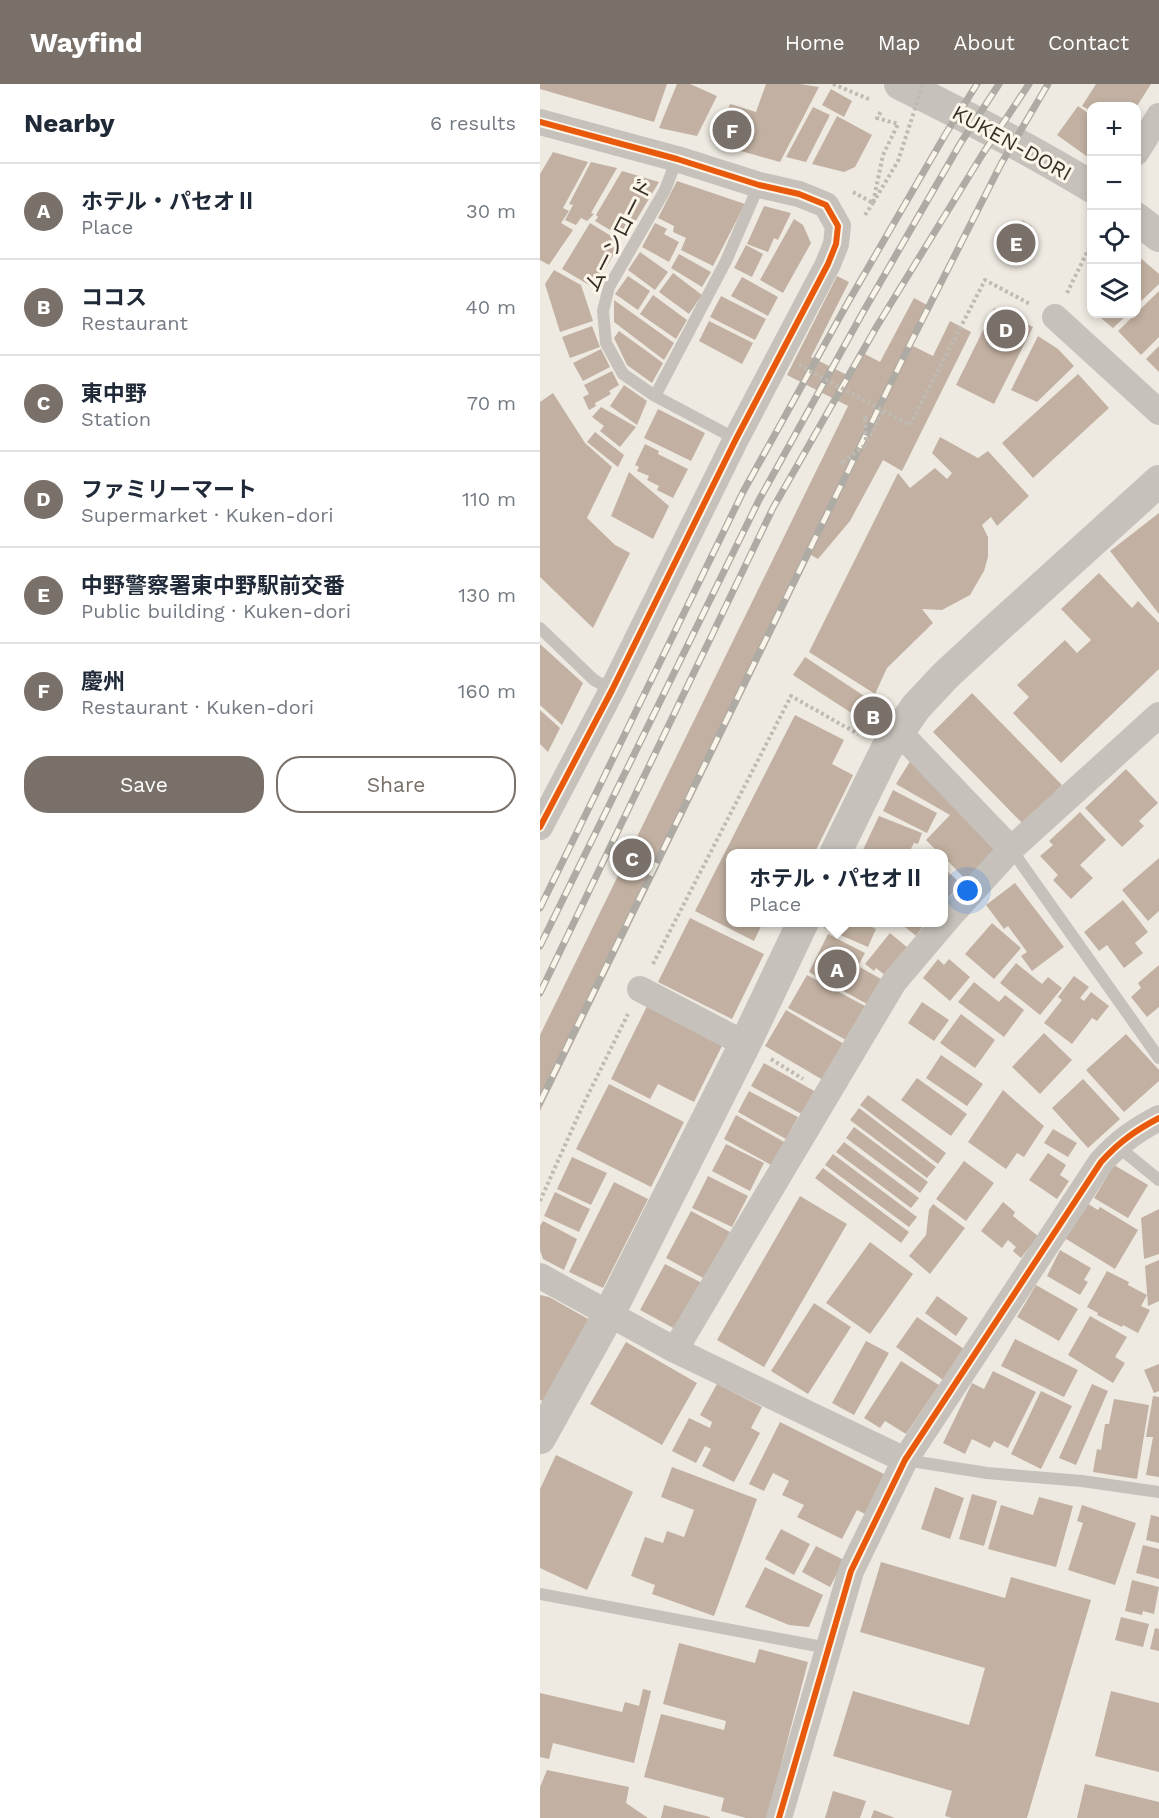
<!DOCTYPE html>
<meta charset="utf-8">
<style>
body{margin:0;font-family:"Work Sans","Noto Sans JP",sans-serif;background:#f6f6f7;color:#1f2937}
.controls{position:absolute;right:18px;top:18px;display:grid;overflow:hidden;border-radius:12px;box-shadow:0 3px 9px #0003}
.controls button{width:54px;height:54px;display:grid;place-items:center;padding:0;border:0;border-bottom:2px solid #e0e1e3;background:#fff;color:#1f2937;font:30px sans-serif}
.you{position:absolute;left:428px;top:807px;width:21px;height:21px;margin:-15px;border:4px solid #fff;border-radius:50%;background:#1a73e8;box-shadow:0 0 0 9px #1a73e833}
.badge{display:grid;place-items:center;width:39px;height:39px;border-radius:50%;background:#787069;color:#fff;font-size:20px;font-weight:700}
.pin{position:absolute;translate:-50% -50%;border:3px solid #fff;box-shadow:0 2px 6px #0006}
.popup{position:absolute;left:186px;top:765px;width:222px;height:78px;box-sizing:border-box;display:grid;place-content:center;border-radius:12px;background:#fff;filter:drop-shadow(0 2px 4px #0005);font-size:20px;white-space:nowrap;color:#747a83}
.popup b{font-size:22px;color:#1f2937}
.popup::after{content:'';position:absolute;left:50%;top:100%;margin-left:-12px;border:12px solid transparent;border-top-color:#fff}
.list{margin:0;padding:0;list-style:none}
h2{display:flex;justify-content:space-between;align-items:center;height:78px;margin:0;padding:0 24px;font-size:26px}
h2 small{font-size:20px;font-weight:400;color:#747a83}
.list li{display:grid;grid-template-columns:39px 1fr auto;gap:18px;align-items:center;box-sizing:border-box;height:96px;padding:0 24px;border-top:2px solid #e0e1e3}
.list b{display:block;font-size:22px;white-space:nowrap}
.list p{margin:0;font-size:20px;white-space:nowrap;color:#747a83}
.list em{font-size:20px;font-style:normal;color:#747a83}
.actions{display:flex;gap:12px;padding:18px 24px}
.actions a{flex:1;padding:14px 0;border:2px solid #787069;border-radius:24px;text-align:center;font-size:21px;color:#787069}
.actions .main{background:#787069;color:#fff}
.icon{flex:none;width:33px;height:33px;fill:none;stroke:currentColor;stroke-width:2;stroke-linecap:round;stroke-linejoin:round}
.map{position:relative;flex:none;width:619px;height:1734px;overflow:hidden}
header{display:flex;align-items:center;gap:36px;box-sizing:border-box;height:84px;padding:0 30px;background:#787069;color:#fff}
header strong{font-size:28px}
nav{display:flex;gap:33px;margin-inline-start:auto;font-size:21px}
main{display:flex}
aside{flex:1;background:#fff}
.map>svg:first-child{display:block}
.building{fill:#c2b1a2}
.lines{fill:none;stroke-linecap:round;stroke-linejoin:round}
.path{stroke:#bfbab2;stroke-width:4;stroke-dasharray:3 3;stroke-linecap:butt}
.service{stroke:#c6c1ba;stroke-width:12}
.minor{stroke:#c6c1ba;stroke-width:26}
.tertiary{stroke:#c6c1ba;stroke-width:32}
.rail-casing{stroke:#aeaaa4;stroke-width:7}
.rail{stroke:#faf5e8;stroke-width:4.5;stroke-dasharray:14;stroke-linecap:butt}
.path-bridge{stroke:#bfbab2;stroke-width:4;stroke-dasharray:3 3;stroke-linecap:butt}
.cycleway-casing{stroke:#faf5e8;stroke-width:10}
.cycleway{stroke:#e8590c;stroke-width:6}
.labels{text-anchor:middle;stroke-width:6;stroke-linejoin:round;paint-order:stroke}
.street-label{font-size:21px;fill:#382f28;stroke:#faf5e8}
</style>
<header>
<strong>Wayfind</strong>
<nav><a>Home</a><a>Map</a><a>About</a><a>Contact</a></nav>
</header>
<main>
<aside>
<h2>Nearby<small>6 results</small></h2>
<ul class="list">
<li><span class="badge">A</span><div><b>ホテル・パセオⅡ</b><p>Place</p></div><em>30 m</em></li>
<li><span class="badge">B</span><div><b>ココス</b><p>Restaurant</p></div><em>40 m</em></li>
<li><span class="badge">C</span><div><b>東中野</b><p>Station</p></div><em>70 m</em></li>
<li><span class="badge">D</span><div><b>ファミリーマート</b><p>Supermarket · Kuken-dori</p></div><em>110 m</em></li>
<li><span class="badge">E</span><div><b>中野警察署東中野駅前交番</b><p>Public building · Kuken-dori</p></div><em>130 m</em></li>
<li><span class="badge">F</span><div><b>慶州</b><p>Restaurant · Kuken-dori</p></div><em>160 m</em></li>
</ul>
<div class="actions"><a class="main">Save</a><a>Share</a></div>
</aside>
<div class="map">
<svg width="619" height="1734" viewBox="0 0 619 1734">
<rect width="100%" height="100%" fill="#eeeae1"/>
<path class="building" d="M0 0H127L114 38 0 5Z
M137 0H150L177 12 157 52 119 44Z
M226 0H260L279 3 240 78 176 60 190 20 216 28Z
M556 0H611L597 22H552V27L542 22Z
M291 5 312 17 304 33 282 21Z
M538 22 552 32V76L517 51Z
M273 23 290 31 266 78 246 73Z
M297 32 332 51 315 83 304 88 272 80Z
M13 68 48 78 23 124 29 127 21 139 33 146 9 181 0 176V90Z
M51 78 77 84 51 129 54 130 47 137 41 134 36 141 25 136 33 121 29 120Z
M82 87 119 98 85 155 55 137 58 133 56 131Z
M137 97 205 120 173 182 141 166 146 154 133 148 134 142 118 134Z
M224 122 251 129 238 156 234 154 228 168 207 160Z
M254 135 263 141 271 159 243 209 220 196Z
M482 136 492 142 489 147 492 150 478 171 463 161 471 147 474 149Z
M50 139 81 158 54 204 22 185Z
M115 139 127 145 124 150 139 158 129 178 102 163Z
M206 161 223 170 212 193 194 184Z
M100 168 128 188 115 206 88 186Z
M139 170 171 188 162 203 131 184Z
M596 170 619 190V200L596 222Z
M14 186 41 201 53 237 20 248 5 200Z
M133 189 162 211 149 230 119 208Z
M88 192 110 207 98 226 75 210Z
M297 192 309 198 271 273 307 291 319 267 340 278 374 214 391 223 371 261 393 272 410 237 431 248 362 387 343 376 310 437 278 475 271 471 0 1027V951L308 322 247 291Z
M202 193 238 213 228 232 191 212Z
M619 207V253L601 271 578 247Z
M113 211 147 236 136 255 100 230Z
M181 212 226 235 215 256 170 233Z
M74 216 134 259 124 276 74 238Z
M454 224 493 243 454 320 416 301Z
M556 230H588L573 244Z
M169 237 213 259 202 280 159 257Z
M52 242 60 263 30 274 22 253Z
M79 247 123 279 112 299 87 281 74 254Z
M498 252 518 265 534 282 497 318 471 306Z
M619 262V288L606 275Z
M61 265 70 283 43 297 33 279Z
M72 287 79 301 69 307 71 310 55 319 56 322 49 326 43 313 49 310 44 301Z
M538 290 569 324 493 394 462 359Z
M84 301 107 317 97 341 70 322Z
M13 309 45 359 72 383 47 434 75 461 90 469 53 544 0 493V318Z
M61 323 96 343 80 363 60 347 64 342 52 333Z
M118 325 165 349 151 377 104 354Z
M55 348 84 371 78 383 47 358Z
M400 353 438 374 448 367 489 412 457 442 451 433 442 441 448 453V473L444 487 430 511 402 526 382 525 393 539 347 584 335 610 269 568 358 389 370 404 395 384 407 395 412 389 392 369Z
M105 360 119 367 118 370 148 385 133 414 117 406 119 402 107 396 109 392 97 387 99 383 95 381Z
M89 388 129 422 113 455 71 432Z
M619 429V530L570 467Z
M559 489 592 524 598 517 619 539V585L521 679 473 629 489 613 477 601 525 556 537 569 551 556 521 525Z
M0 560 43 599 22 641 0 621Z
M265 573 344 625 333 643 253 591Z
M432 609 522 701 483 740 393 648Z
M0 626 20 644 8 668 0 660Z
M255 631 304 656 292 680 313 691 274 770H190V838H223L214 857 155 827Z
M372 674 458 767 427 797 404 773V770H400L386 756 410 731 356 700Z
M586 685 618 719 599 737 604 742 582 763 545 724Z
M353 706 397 729 387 749 343 727Z
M540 728 566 756 540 781 553 794 531 815 513 796 518 791 500 772 513 761 509 757Z
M339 732 382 749 378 760 374 759 368 770H321Z
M619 774V827L608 837 582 806Z
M404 784 421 800 404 818Z
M475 799 524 863 492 887 481 872 487 868 468 842 464 845 446 821Z
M583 816 608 848 595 859 603 869 584 884 567 861 559 867 544 848Z
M150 834 224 870 192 935 118 898Z
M287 838H321L336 845 328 863 284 844Z
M359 838H386L376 852Z
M452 839 481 864 454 895 425 870Z
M350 849 368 864 346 892 336 884 334 887 325 880Z
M288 850 325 869 318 882 341 895 327 920 269 888Z
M398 875 404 881 409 875 430 893 410 917 383 894Z
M476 879 502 900 508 893 522 904 500 931 460 899Z
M619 881V923L607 933 591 913 601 904 598 899Z
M267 891 325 922 306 956 248 924Z
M534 892 549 903 540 914 544 917 551 908 569 922 557 937 552 934 532 960 504 939 522 916 518 913Z
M434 898 459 918 465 911 484 926 464 953 418 918Z
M109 918 185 956 154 1018 118 1000 110 1015 71 995Z
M382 918 409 936 394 957 368 939Z
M246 926 304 960 283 996 225 962Z
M421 930 455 956 435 984 400 959Z
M504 949 532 976 500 1010 472 983Z
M586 950 619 986V997L584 1028 546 986Z
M401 971 443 1000 427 1022 386 994Z
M224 979 278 1009 265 1032 211 1002Z
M377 994 427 1030 411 1052 361 1016Z
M543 995 580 1035 548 1064 512 1024Z
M69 1000 144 1038 111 1103 36 1065Z
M463 1006 504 1042 484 1073 477 1069 466 1085 428 1058Z
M209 1007 258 1033 246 1055 198 1028Z
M328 1011 406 1069 398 1080 320 1021Z
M319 1024 396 1083 387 1094 310 1036Z
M196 1031 246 1059 233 1082 184 1055Z
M314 1043 388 1098 380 1109 306 1054Z
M513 1045 537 1059 528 1073 504 1059Z
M304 1058 379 1114 371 1124 296 1068Z
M186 1060 224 1079 210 1107 172 1087Z
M508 1069 526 1081 520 1091 529 1097 517 1115 489 1096Z
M293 1070 377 1133 369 1143 285 1081Z
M32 1073 67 1089 51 1121 17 1105Z
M424 1077 454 1099 426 1137 396 1115Z
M574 1081 608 1101 588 1134 554 1114Z
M283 1084 369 1148 361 1159 275 1094Z
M168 1092 208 1112 192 1143 152 1124Z
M74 1098 108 1115 63 1204 29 1188Z
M15 1108 50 1125 39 1148 4 1132Z
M260 1112 307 1140 224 1283 177 1256Z
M463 1118 475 1128 473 1132 498 1152 481 1174 473 1167 476 1163 468 1156 462 1164 441 1147Z
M545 1118 558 1126 560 1123 598 1146 575 1185 523 1153Z
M393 1120 425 1144 390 1190 369 1172 386 1151 389 1126Z
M619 1125V1170L604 1175 601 1134Z
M151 1127 190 1148 165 1195 126 1174Z
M3 1137 37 1155 24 1186 3 1175 0 1166V1142Z
M330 1158 373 1190 330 1250 286 1219Z
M520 1166 551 1184 544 1196 548 1198 540 1211 507 1192Z
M619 1176V1217L608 1222 605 1182Z
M125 1180 162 1199 137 1246 100 1226Z
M567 1187 589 1198 588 1201 607 1211 601 1222 610 1226 598 1249 583 1241 582 1243 557 1231 558 1229 547 1223Z
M496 1201 538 1225 519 1257 477 1233Z
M0 1211 9 1213 50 1236 3 1317 0 1316Z
M397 1212 428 1234 416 1252 385 1229Z
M274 1219 311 1243 268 1310 231 1287Z
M550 1232 587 1253 575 1273 585 1279 573 1299 528 1271Z
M377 1233 427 1267 406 1298 356 1263Z
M475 1255 538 1286 524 1313 461 1282Z
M326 1257 349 1269 314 1331 292 1319Z
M86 1258 157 1299 122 1361 50 1320Z
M361 1277 399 1301 366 1350 345 1337 340 1344 324 1334Z
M619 1280V1307L614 1309 604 1286Z
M453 1287 496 1308 468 1364 454 1357 450 1364 432 1355 425 1370 403 1359 432 1299 444 1305Z
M177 1300 222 1323 211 1344 220 1349 194 1398 162 1382 171 1365 165 1362 156 1379 132 1367 149 1334 170 1344 172 1338 160 1331Z
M552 1300 568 1307 536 1381 519 1374Z
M501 1307 532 1322 501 1385 471 1370Z
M613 1312 619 1313V1393L606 1391 613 1353H606Z
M574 1315 609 1321 597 1395 553 1388 557 1365 561 1366 565 1340H569Z
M240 1338 344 1390 325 1430 317 1426 302 1455 257 1433 264 1421 242 1411 249 1397 233 1389 224 1407 209 1400Z
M16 1371 93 1408 47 1506 0 1484V1405Z
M132 1383 217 1415 174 1532 112 1510 115 1501 91 1492 105 1453 123 1459 127 1447 144 1453 154 1426 121 1413Z
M395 1403 424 1414 410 1455 381 1445Z
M432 1410 457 1417 444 1462 419 1455Z
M499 1413 533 1422 516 1483 448 1465 461 1421 493 1431Z
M542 1421 596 1439 575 1501 528 1486 543 1439 537 1437Z
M611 1431 619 1433V1459L606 1456Z
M241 1445 270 1460 254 1491 225 1475Z
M603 1461 619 1465V1495L596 1489Z
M276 1462 304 1476 290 1503 262 1488Z
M341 1478 465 1514 471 1493 551 1516 487 1734H412L405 1732 412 1707 293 1672 313 1607 429 1641 445 1584 320 1548Z
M225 1483 283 1511 269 1543 249 1541 205 1523Z
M592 1496 619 1503 614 1530 603 1527 602 1531 585 1527Z
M581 1533 609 1540 603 1563 575 1556Z
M615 1544 619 1545V1567L610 1565Z
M139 1559 215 1579 219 1565 268 1578 227 1734H206L181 1727 184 1714 104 1693 121 1630 184 1646 186 1637 123 1620Z
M103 1605 111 1607 94 1679 13 1659 9 1675 0 1673V1609L82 1628 85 1618 99 1622Z
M571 1607 619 1619V1688L555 1672Z
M7 1686 89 1703 86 1719 108 1734H0V1703Z
M545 1700 619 1718V1734H537Z
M293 1707 326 1717 320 1734H285Z
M124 1721 170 1733V1734H121Z
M334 1726 355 1734H331Z"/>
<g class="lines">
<path class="path" d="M293 0 331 16
M313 108 333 119 343 71 358 40 337 34 342 26
M325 131 333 119
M527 209 552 158
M325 335V332
M370 341 445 196 490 220
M324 362 343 326
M301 380 303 378
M113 880 251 612 318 650
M231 975 263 995
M0 1117 43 1021 88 930"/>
<path class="service" d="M137 75 125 106 69 203 63 227 66 259 83 290 115 312 196 355
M115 312 186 177 219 101
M0 544 54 596 72 606
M471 765 619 974
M576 1061 619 1096
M365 1376 447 1389 542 1397 619 1408
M0 1510 288 1564"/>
<path class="minor" d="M0 38 137 75 219 101 259 110 286 121 298 142 296 160 288 180 196 355 72 606 0 743
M596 69 619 32
M515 233 619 328
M358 647 471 765
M100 905 205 960
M0 1192 135 1266 365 1376
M135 1266 354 898 410 832 471 765 619 631
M239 1734 311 1487 365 1376 561 1078C579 1058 596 1046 619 1034"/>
<path class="tertiary" d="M360 0C426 32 489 65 552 103
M596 134 619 152
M295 770 346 666 376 623 406 591 459 542 619 397
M0 1354 69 1230 205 960 263 838"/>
<defs>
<path id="rail" d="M0 824 203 408 307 220 405 51 437 0
M0 862 219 416 322 230 420 60 459 0
M0 909 233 424 337 242 442 71 489 0
M0 1018 370 260 461 80 508 0"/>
</defs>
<use href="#rail" class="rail-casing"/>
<use href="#rail" class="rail"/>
<path class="path-bridge" d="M333 119 358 77 383 0
M259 281 370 341
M325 335 326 357
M303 378 324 362"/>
<defs>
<path id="cycleway" d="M0 38 137 75 219 101 259 110 286 121 298 142 296 160 288 180 196 355 72 606 0 743
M239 1734 311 1487 365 1376 561 1078C579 1058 596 1046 619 1034"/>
</defs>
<use href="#cycleway" class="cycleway-casing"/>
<use href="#cycleway" class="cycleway"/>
</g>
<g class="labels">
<g class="street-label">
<text transform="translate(472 59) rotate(29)" y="7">KUKEN-DORI</text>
<text transform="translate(79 151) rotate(-63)" y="7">ムーンロード</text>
</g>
</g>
</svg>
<div class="controls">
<button>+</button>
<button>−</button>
<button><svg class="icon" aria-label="locate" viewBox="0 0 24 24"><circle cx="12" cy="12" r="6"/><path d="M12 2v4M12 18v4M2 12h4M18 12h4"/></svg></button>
<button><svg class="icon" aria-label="layers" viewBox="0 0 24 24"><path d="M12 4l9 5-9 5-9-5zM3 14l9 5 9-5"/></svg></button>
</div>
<div class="you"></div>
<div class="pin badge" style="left:297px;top:885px">A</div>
<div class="popup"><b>ホテル・パセオⅡ</b>Place</div>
<div class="pin badge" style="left:333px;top:632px">B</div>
<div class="pin badge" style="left:92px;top:774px">C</div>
<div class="pin badge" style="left:466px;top:245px">D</div>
<div class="pin badge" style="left:476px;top:159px">E</div>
<div class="pin badge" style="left:192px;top:46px">F</div>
</div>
</main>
